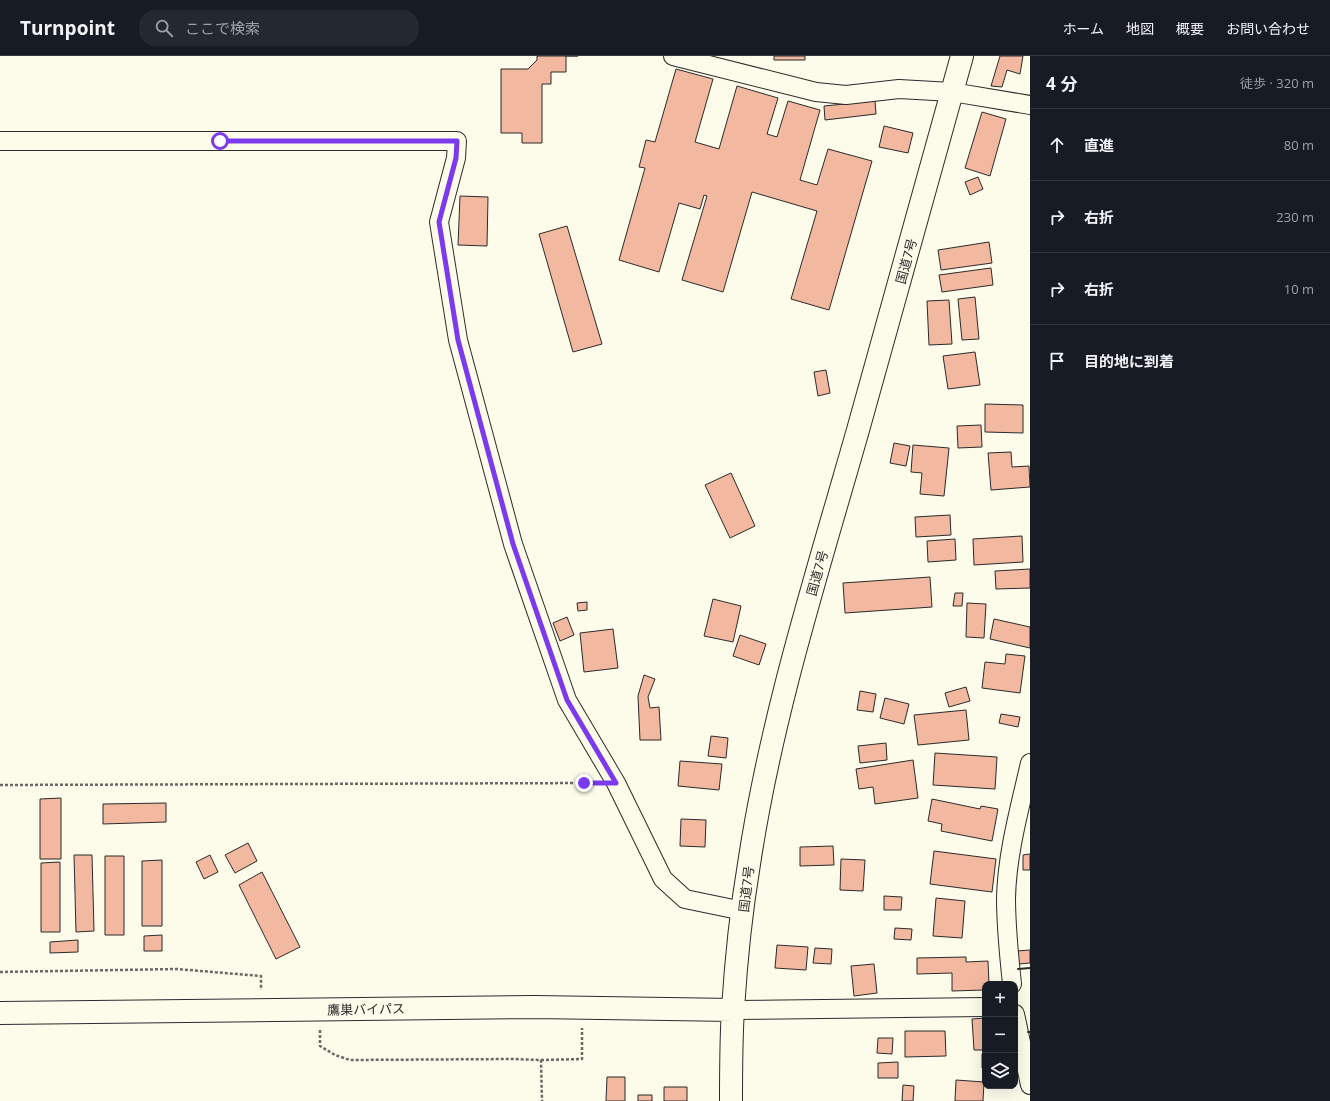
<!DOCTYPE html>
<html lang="ja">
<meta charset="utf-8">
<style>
body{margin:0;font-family:"Open Sans","Noto Sans JP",sans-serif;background:#242831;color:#f1f3f6}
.controls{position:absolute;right:12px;bottom:12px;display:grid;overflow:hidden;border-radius:8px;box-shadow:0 4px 16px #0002}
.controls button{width:36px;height:36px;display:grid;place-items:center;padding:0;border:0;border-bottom:1px solid #363941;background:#171b24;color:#f1f3f6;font:20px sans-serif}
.stop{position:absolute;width:12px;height:12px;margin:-9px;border:3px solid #7c3aed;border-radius:50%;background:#fff}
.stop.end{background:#7c3aed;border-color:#fff;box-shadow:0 1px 4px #0008}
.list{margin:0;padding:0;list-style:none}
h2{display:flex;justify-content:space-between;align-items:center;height:52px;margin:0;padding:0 16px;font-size:17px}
h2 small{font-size:13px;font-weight:400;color:#9ea1a6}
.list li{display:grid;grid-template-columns:26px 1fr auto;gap:12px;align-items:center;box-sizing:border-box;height:72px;padding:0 16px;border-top:1px solid #363941}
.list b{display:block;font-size:15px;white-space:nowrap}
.list em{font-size:13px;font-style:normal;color:#9ea1a6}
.icon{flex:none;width:22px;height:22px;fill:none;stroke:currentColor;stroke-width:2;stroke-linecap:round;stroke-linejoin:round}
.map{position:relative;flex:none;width:1030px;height:1045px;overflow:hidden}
header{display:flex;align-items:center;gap:24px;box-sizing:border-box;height:56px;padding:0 20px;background:#171b24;border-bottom:1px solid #363941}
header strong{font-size:19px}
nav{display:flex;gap:22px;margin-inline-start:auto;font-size:14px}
.search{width:280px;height:36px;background:#242831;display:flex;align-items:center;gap:10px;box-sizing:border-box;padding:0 14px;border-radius:16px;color:#9ea1a6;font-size:15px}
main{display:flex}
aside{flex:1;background:#171b24}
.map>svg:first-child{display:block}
.building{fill:#f2b8a0;stroke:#2b2b2b}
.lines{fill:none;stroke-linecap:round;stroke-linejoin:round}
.street-casing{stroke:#2b2b2b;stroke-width:20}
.highway-casing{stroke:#2b2b2b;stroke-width:24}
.path{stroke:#6a6964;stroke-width:2.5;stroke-dasharray:3 2;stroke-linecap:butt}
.street{stroke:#fdfbea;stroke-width:18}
.highway{stroke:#fdfbea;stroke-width:22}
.wall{stroke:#2b2b2b;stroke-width:2}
.route{stroke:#7c3aed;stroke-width:5}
.labels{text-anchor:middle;stroke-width:3;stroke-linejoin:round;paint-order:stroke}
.street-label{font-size:13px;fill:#2b2b2b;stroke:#fdfbea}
</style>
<header>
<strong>Turnpoint</strong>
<div class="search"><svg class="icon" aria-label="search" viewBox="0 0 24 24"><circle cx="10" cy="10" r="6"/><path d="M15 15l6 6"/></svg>ここで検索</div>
<nav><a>ホーム</a><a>地図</a><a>概要</a><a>お問い合わせ</a></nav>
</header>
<main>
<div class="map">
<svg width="1030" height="1045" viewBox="0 0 1030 1045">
<rect width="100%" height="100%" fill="#fdfbea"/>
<path class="building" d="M537 0H578H566V16H551V28H542V87H522V77H501V13H528L537 4Z
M774 0H805V4H774Z
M1000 0H1023L1020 18 1007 14 1002 31 991 30Z
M676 13 713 23 695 86 719 93 737 30 778 42 767 78 777 81 788 45 820 54 800 124 817 129 828 93 872 105 829 254 791 243 817 155 752 136 723 236 682 224 707 140 704 139 700 153 679 147 659 216 619 204 645 112 639 111 646 84 655 86Z
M875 45 876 58 825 64 824 50Z
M982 56 1006 63 990 120 965 112Z
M884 70 913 77 908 97 879 91Z
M978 121 983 133 970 139 965 126Z
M460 140 488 141 487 190 458 189Z
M567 170 602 288 573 296 539 178Z
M989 186 992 207 941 214 938 194Z
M991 212 993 229 942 236 939 219Z
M975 241 979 283 962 284 958 243Z
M949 244 952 288 929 289 927 245Z
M975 296 980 329 948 333 943 300Z
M826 314 830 337 818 340 814 316Z
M985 348 1023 349V377L985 376Z
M981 369 982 391 958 392 957 370Z
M894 387 910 390 906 410 890 407Z
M913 389 949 392 944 440 920 438 922 417 911 416Z
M1011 396 1012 411 1029 410 1030 431 991 434 988 397Z
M731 417 755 470 730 482 705 429Z
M950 459 951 479 916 481 915 461Z
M1022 480 1023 506 974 509 973 483Z
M955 483 956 504 928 506 927 485Z
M1030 513V532L996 533 995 515Z
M930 521 932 551 845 557 843 527Z
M955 537H963L962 550H953Z
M713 543 741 550 733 586 704 580Z
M587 546V554L578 555 577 547Z
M967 547 986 548 984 582 966 581Z
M567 561 574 579 560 585 553 567Z
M994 563 1030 571V592L990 583Z
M613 573 618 612 584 616 580 577Z
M740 579 766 588 759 609 733 600Z
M1006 598 1025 600 1020 637 982 632 985 606 1005 608Z
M644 619 655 623 648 641 650 652 659 651 661 684H640L638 640Z
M966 631 970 645 949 651 945 637Z
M860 635 876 638 873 656 857 654Z
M885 642 909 648 904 668 880 662Z
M966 654 969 684 918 689 914 659Z
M1001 658 1020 661 1018 671 999 667Z
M711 680 728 682 726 702 708 700Z
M886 687 887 704 860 707 858 690Z
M935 697 997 701 995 733 933 729Z
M913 704 918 742 875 748 873 731 859 733 856 713Z
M680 705 722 708 719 734 678 730Z
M61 742V803H40V743Z
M932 743 980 753 981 750 998 753 992 785 941 775 942 768 928 765Z
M166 747V766L103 768V748Z
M681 763 706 764 705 791 680 790Z
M248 787 257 805 235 817 225 799Z
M833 790 834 809 800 810V791Z
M934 795 996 803 992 836 930 828Z
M1030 798V814H1023V799Z
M74 799H92L94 875 76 876Z
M210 799 218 816 204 823 196 806Z
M105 800H124V879H105Z
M841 803 865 804 863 835 840 834Z
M162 804V870H142V805Z
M60 806V876H41V807Z
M262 816 300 891 276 903 239 829Z
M884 840 902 841 901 854H884Z
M936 842 965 845 962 882 933 880Z
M895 872 912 873 911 884 894 883Z
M162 879V895H144V880Z
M78 884V896L50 897V886Z
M777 889 808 891 806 914 775 912Z
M815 892 832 893 831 908 813 907Z
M1030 894V907L1019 908 1017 895Z
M966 901V906L988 905 989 928H985V934L952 935V917L917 918V902Z
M874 908 877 937 854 940 851 910Z
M985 962V994H974L972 963Z
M905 975H945L946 1000 905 1001Z
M878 982H893L892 998 877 997Z
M982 998H985V1012H982Z
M898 1006V1022H878V1007Z
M607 1021H625V1045H606Z
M956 1024 984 1026 983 1045H955Z
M903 1029 914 1030 913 1045H902Z
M664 1031H687V1045H664Z
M638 1039H652V1045H638Z"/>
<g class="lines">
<defs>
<path id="street" d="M673 0 816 36 846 39 899 33 952 36 1030 49
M0 85H457L456 102 439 166 458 284 513 488 567 644 616 727 663 823 685 843 743 855
M1012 928C1009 900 1006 871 1006 842 1007 797 1020 751 1030 707
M733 954 985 951
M1015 958 1030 1029"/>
<path id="highway" d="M0 957 535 951 733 954
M731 1045C731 1015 731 984 733 953 736 905 741 856 749 808 771 661 817 518 858 374 893 250 927 125 962 0"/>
</defs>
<use href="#street" class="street-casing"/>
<use href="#highway" class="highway-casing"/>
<path class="path" d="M0 729 593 727
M0 916 177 913 261 920V934
M320 974V990L335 999 350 1004 513 1003 541 1004 542 1045
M541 1004 582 1003V972"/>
<use href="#street" class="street"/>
<use href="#highway" class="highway"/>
<path class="wall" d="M1018 913 1030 912
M1028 976H1030"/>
</g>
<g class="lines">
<path class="route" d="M220 85H457L456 102 439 166 458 284 513 488 567 644 616 727H584"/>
</g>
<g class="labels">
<g class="street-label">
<text transform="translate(906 205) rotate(-75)" y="5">国道7号</text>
<text transform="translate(817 517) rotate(-74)" y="5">国道7号</text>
<text transform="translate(746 833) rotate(-83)" y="5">国道7号</text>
<text transform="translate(366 953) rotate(-1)" y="5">鷹巣バイパス</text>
</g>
</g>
</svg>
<div class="controls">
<button>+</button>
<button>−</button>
<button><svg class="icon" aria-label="layers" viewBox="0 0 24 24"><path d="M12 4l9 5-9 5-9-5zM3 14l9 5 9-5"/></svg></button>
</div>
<div class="stop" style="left:220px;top:85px"></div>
<div class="stop end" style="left:584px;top:727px"></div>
</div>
<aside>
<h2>4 分<small>徒歩 · 320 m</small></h2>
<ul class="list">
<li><svg class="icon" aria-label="ahead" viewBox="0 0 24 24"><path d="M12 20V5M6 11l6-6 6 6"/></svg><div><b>直進</b></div><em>80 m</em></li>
<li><svg class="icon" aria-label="right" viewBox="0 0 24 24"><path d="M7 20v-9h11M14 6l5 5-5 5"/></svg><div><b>右折</b></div><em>230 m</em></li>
<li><svg class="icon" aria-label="right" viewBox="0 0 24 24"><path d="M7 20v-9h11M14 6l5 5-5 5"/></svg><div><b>右折</b></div><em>10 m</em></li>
<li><svg class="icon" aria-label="arrive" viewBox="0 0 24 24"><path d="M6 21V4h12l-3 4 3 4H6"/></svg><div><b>目的地に到着</b></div></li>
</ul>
</aside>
</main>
